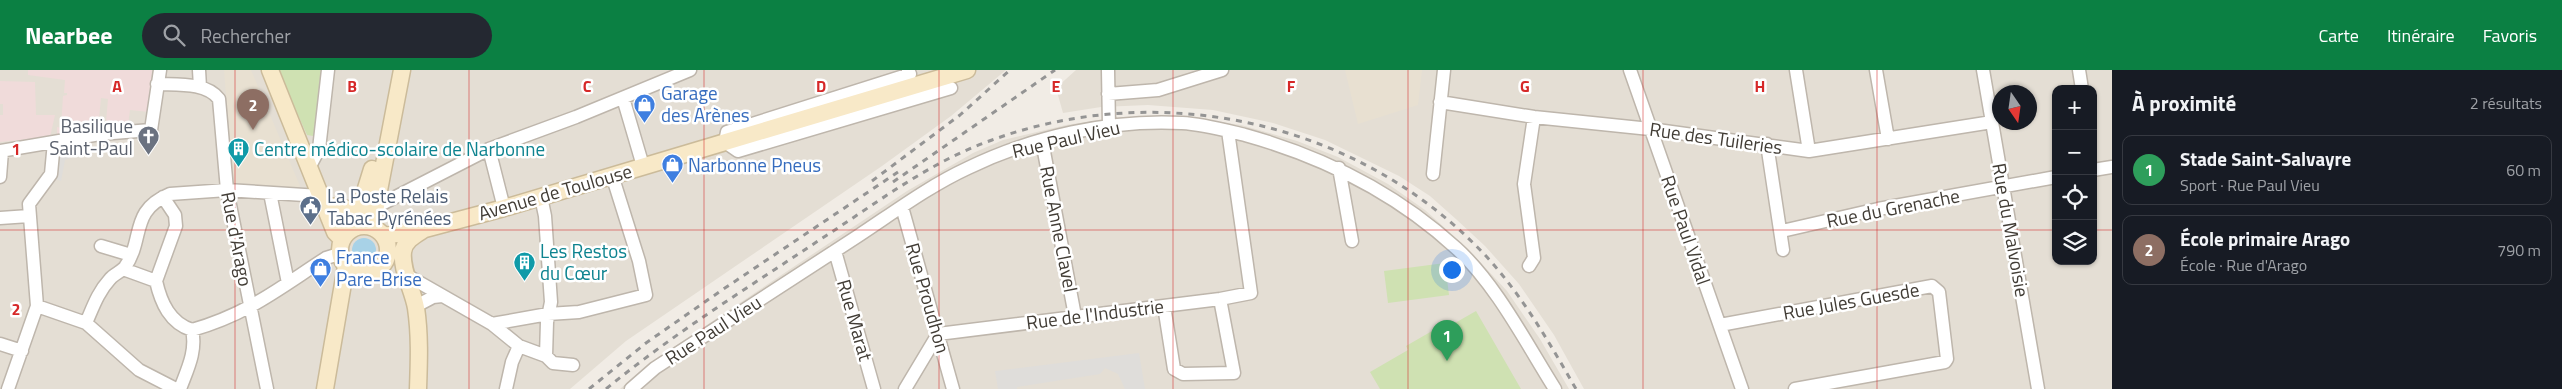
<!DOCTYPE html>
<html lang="fr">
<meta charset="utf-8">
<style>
body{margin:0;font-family:"Titillium Web",sans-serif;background:#242831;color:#f1f3f6}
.controls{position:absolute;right:15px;top:15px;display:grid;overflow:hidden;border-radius:10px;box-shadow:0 1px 4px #0004}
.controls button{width:45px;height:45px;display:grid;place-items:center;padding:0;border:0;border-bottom:1px solid #363941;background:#171b24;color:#f1f3f6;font:25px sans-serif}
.compass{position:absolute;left:1992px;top:15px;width:45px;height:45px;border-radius:50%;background:#171b24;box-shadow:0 1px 4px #0004;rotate:167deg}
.you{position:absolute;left:1451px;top:199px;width:18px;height:18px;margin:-12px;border:4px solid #fff;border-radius:50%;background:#1a73e8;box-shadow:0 0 0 8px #1a73e833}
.badge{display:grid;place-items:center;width:32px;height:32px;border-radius:50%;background:#0b8043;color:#fff;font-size:16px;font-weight:700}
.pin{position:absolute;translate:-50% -41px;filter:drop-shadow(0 1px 2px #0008)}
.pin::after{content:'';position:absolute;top:26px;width:18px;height:15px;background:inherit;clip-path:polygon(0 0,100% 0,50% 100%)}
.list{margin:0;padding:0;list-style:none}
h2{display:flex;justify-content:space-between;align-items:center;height:65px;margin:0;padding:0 20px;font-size:21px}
h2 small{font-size:16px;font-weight:400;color:#9ea1a6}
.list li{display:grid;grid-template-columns:32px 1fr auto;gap:15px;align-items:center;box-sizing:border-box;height:70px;margin:0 10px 10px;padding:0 10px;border:1px solid #363941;border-radius:10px}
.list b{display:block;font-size:19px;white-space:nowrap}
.list p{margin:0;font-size:16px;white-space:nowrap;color:#9ea1a6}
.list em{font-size:16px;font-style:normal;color:#9ea1a6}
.icon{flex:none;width:28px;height:28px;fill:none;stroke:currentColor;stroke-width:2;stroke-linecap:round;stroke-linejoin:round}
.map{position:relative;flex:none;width:2112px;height:319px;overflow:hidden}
header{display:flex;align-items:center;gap:30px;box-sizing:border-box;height:70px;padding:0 25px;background:#0b8043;color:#fff}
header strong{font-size:24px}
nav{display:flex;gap:28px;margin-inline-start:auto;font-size:18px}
.search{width:350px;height:45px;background:#242831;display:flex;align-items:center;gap:12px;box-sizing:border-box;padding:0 18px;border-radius:28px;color:#9ea1a6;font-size:19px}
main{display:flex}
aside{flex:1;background:#171b24}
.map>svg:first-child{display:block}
.residential{fill:#e4ded4;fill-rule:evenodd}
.education{fill:#e8e0d1}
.medical{fill:#f0dbda}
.green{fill:#cfe1b2}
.parking{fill:#dfddda}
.water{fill:#a8d2e7}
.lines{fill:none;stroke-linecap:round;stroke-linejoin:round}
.minor-casing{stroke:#beb6ac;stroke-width:15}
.secondary-casing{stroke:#cbbb9a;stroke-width:19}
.minor{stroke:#fff;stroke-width:12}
.secondary{stroke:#f8e9c8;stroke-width:16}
.rail{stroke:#949494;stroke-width:3;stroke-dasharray:6 6;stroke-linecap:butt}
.grid{fill:none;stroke:#d62828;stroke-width:1;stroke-opacity:0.55}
.labels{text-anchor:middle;stroke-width:5;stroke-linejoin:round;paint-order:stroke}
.shop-label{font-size:19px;fill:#366cbe;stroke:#fff;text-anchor:start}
.worship-label{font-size:19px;fill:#5b616d;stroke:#fff;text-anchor:end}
.street-label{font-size:19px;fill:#423d36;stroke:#fff}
.culture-label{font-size:19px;fill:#0d838f;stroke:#fff;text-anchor:start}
.service-label{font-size:19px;fill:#4e5e75;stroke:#fff;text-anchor:start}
.grid-label{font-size:16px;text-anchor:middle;font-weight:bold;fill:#d62828;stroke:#fff;stroke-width:5;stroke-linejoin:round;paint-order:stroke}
</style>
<header>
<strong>Nearbee</strong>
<div class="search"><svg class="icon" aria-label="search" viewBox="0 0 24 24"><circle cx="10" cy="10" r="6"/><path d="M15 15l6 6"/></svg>Rechercher</div>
<nav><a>Carte</a><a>Itinéraire</a><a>Favoris</a></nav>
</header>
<main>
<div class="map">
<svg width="2112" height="319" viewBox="0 0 2112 319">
<rect width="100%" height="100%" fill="#f1ece5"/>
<path class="residential" d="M0 0H1006L951 46 882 96 626 271 570 319H0Z
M1076 0H2112V319H1584L1554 265 1519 214 1485 176 1457 150 1430 126 1399 106 1325 70 1273 53 1213 40 1148 35 1101 37 1063 43 1056 18ZM2056 19H2093V191H2056ZM2000 22H2030V52H2000Z
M1150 47 1191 48 1241 55 1297 71 1338 87 1388 114 1425 140 1467 178 1507 221 1540 269 1569 319H620L650 293 907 121 973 83 1003 70 1066 55 1114 48Z"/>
<path class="education" d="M224 0H251L300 116 296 120 233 113Z
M1345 0H1422L1418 35 1358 54Z"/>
<path class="medical" d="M28 0H152L149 42 130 40 128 55 106 52 108 29 101 28 98 59 84 61 68 59 62 65 57 66V57L61 58 63 26 67 25V23H64L65 10 28 5Z
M0 11 35 12 36 45H55L50 67 0 72V45H3V34H0Z"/>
<path class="green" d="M278 0H323L316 62 313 66 307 65Z
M1445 193 1449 225 1388 233 1384 201Z
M1476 241 1521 319H1380L1370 302 1408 280 1406 276 1432 261 1434 265Z"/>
<path class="parking" d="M92 71 72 77 70 88 65 90 61 111 53 108 54 72Z
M1139 283 1145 319H1125L1118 304 1105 298 1100 304 1017 317V319H998L995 301Z"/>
<path class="water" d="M352 180a12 12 0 1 1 24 0a12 12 0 1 1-24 0Z"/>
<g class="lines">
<defs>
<path id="minor" d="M199 0 200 17
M908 0 910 4 727 62 725 72 738 81 951 18
M1108 0 1109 56
M1630 0 1742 319
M1796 0 1809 81
M1876 0 1888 69
M1983 0 2038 319
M2079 0 2082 19
M157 14C177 15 206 12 219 29L227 120 267 319
M1108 24 1158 20 1222 0
M623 28 643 96
M1440 32 1534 47 1650 59 1809 81 1992 52
M1042 71 1075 246
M1767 74 1783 180
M489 79 504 138
M0 81 100 64 151 60 160 0
M309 98 319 79 328 0
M1339 98 1352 171
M2093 100 2112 97
M1433 104 1444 0
M0 107 2 81
M270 123 288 213
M163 127 175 145 176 156 156 211C161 233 170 253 192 260 197 281 187 300 180 319
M541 127 545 146 551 232 547 252 546 286
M376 137 489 79 576 47 690 0
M902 137 953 319
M0 148 29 146
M1782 161 1878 139 2056 107
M101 176 131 185
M835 181 874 319
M1529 196 1534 188 1524 114 1534 47
M123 199 156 211
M408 206 492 254 519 276 546 286 553 293 573 295
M37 236 86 253 139 300 176 319
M416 236 433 227 442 226
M1164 236 1174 299 1183 304 1234 303 1220 229
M86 253C93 237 98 222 110 209 114 204 121 202 125 197 145 168 129 141 170 124L227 120 320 126
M492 254 548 244 579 242 646 225 639 191 612 105
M1720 255 1932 216 1939 222 1947 289 1945 292 1795 319
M192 260C248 244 278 219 326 188L339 184
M0 274 22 281
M8 319 37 236 29 134 51 104 54 72
M506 319 512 292 519 276
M631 319 655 298C723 254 790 210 858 166 893 143 929 116 968 98 1032 67 1110 49 1182 53 1203 54 1224 60 1245 65 1324 87 1395 122 1456 178 1496 214 1526 273 1555 319
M905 319 938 264 1220 229 1251 223 1228 61"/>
<path id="secondary" d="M270 0 335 162 342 169
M324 135 359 141
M340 180a24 24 0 1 1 48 0a24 24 0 1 1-48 0Z
M358 156 359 141 372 99
M372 157 402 0
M384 166 425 159 504 138 967 0
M325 319 346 196
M418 319C419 291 420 265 416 238 413 220 401 200 403 182 404 171 415 165 423 160"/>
</defs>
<use href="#minor" class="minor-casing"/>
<use href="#secondary" class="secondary-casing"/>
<use href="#minor" class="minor"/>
<use href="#secondary" class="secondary"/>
<path class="rail" d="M872 111 960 45 1010 0
M893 112 1055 0
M589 319 646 273 722 220 898 102
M606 319C674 263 749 217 821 169 877 133 929 92 992 70 1162 8 1360 52 1485 185 1522 225 1549 272 1576 319"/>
</g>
<path class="grid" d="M235 0V319M469 0V319M704 0V319M939 0V319M1173 0V319M1408 0V319M1643 0V319M1877 0V319M0 160H2056M2093 160H2112"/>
<defs>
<symbol id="shop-pin" viewBox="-11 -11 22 30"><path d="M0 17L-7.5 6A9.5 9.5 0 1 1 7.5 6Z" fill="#3f7fe0" stroke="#fff"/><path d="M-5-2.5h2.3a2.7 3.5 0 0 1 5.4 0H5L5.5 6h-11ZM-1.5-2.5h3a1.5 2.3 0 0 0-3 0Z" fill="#fff"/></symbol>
<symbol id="church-pin" viewBox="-11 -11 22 30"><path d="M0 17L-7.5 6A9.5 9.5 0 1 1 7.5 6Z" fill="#6b7280" stroke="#fff"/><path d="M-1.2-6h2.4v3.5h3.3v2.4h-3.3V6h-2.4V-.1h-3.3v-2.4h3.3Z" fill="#fff"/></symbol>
<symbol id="building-pin" viewBox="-11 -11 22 30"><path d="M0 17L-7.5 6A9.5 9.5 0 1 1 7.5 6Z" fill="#0f9aa8" stroke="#fff"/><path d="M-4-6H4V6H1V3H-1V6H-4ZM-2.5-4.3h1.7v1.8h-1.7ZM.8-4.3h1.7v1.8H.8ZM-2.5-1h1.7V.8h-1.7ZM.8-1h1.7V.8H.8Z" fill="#fff"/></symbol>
<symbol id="civic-pin" viewBox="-11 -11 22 30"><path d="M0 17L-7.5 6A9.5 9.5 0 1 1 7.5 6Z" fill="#5c6f8a" stroke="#fff"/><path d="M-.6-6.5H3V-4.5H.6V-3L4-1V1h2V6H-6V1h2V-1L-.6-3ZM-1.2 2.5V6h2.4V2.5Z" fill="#fff"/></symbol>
</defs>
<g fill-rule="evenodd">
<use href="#shop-pin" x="632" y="22" width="25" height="34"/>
<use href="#church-pin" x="136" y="54" width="25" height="34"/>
<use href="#building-pin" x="226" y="66" width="25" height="34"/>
<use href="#shop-pin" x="660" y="82" width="25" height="34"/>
<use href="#civic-pin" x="298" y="124" width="25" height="34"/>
<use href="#building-pin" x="512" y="180" width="25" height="34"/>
<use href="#shop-pin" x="308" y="186" width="25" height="34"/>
</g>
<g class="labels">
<g class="shop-label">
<text x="661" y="30">Garage<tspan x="661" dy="22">des Arènes</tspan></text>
<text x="688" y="102">Narbonne Pneus</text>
<text x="336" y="194">France<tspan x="336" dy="22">Pare-Brise</tspan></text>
</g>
<g class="worship-label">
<text x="133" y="63">Basilique<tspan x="133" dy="22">Saint-Paul</tspan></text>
</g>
<g class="street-label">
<text transform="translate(1716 68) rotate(8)" y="7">Rue des Tuileries</text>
<text transform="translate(1066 69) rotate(-13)" y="7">Rue Paul Vieu</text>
<text transform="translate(555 122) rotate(-16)" y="7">Avenue de Toulouse</text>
<text transform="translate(1893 138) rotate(-11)" y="7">Rue du Grenache</text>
<text transform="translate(1059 159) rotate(79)" y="7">Rue Anne Clavel</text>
<text transform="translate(1686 160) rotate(71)" y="7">Rue Paul Vidal</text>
<text transform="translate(2011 160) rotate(80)" y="7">Rue du Malvoisie</text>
<text transform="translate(237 169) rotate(79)" y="7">Rue d'Arago</text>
<text transform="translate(928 228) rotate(74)" y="7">Rue Proudhon</text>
<text transform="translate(1851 231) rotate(-10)" y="7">Rue Jules Guesde</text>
<text transform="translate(1095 244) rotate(-7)" y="7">Rue de l'Industrie</text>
<text transform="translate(855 250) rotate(74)" y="7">Rue Marat</text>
<text transform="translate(713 260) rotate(-33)" y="7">Rue Paul Vieu</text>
</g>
<g class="culture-label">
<text x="254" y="86">Centre médico-scolaire de Narbonne</text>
<text x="540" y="188">Les Restos<tspan x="540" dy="22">du Cœur</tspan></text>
</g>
<g class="service-label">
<text x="327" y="133">La Poste Relais<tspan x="327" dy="22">Tabac Pyrénées</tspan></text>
</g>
</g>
<g class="grid-label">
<text x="117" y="22">A</text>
<text x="352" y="22">B</text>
<text x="587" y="22">C</text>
<text x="821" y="22">D</text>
<text x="1056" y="22">E</text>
<text x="1291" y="22">F</text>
<text x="1525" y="22">G</text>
<text x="1760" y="22">H</text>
<text x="16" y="85">1</text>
<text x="16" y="245">2</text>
</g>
</svg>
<div class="controls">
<button>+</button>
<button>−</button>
<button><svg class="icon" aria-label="locate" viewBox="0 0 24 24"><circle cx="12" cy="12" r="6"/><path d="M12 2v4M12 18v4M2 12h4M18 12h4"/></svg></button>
<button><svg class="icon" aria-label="layers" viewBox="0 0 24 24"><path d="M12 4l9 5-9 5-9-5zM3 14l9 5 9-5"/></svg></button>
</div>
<svg class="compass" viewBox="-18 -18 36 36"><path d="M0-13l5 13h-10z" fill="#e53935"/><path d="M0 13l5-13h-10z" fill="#9ea1a6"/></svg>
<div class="you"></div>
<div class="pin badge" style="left:1447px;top:291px;background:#2e9e5b">1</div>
<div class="pin badge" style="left:253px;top:60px;background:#8d6e63">2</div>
</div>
<aside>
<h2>À proximité<small>2 résultats</small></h2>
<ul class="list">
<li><span class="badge" style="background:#2e9e5b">1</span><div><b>Stade Saint-Salvayre</b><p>Sport · Rue Paul Vieu</p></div><em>60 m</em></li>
<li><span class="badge" style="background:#8d6e63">2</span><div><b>École primaire Arago</b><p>École · Rue d'Arago</p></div><em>790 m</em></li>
</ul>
</aside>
</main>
